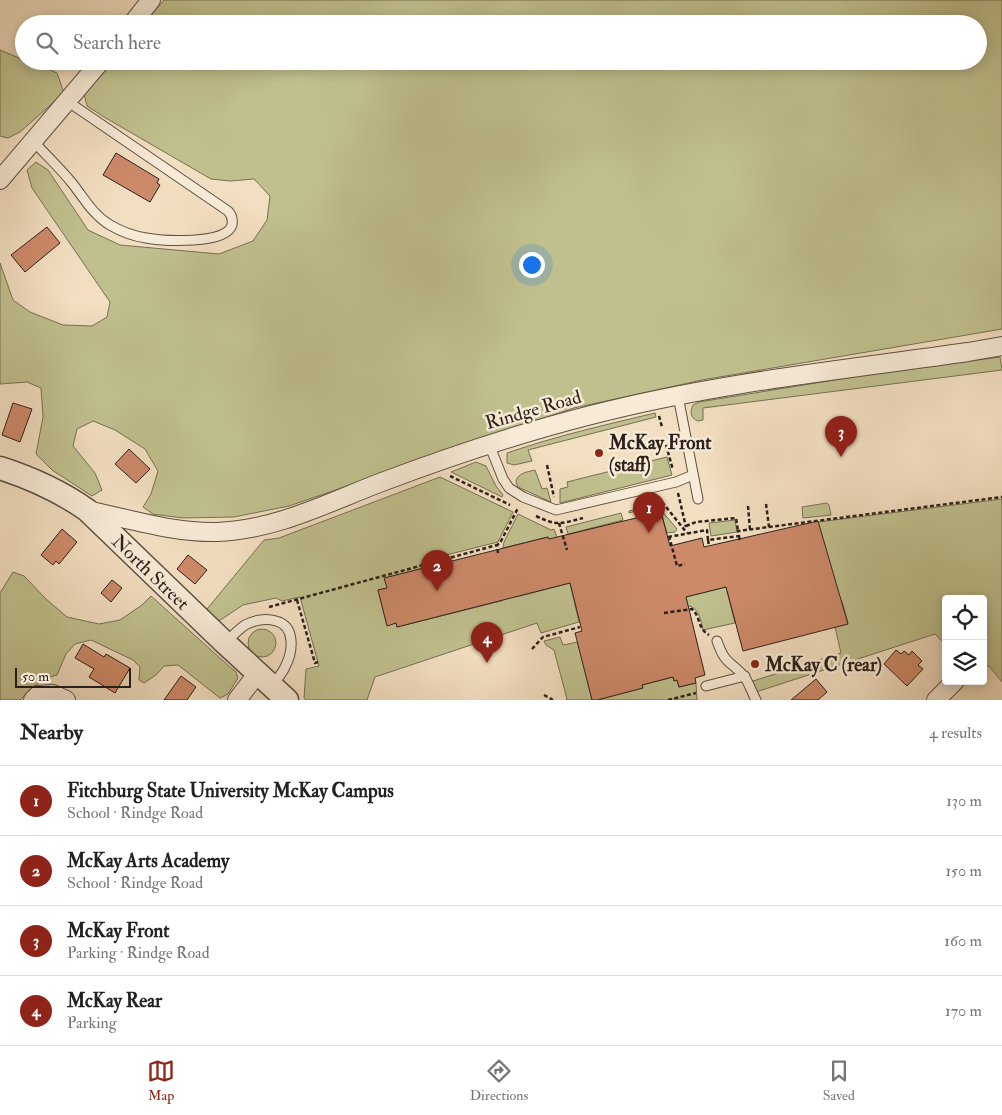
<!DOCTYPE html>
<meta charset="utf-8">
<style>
body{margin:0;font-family:"IM FELL Double Pica",serif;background:#f2f2f2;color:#222}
.controls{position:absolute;right:15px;bottom:15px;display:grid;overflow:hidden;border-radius:5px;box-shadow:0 2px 12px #0003}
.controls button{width:45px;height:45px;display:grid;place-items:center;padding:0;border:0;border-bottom:1px solid #e0e0e0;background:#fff;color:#222;font:25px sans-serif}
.scale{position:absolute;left:15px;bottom:12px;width:116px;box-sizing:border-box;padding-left:5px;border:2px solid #2c211a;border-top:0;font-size:14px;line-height:18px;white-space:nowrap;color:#2c211a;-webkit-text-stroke:4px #f7ead6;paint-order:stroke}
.you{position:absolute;left:531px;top:264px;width:18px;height:18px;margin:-12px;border:4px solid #fff;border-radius:50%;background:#1a73e8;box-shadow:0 0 0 8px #1a73e833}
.badge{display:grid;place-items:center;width:32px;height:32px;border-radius:50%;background:#8f2418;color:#fff;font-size:16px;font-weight:700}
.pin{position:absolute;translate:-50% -41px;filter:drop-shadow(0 1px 2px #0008)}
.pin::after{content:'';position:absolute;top:26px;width:18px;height:15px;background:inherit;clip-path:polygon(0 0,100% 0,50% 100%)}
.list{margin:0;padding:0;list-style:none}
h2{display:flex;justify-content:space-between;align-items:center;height:65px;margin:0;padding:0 20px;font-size:21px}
h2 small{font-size:16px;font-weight:400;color:#767676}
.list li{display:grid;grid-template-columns:32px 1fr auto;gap:15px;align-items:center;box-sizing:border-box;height:70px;padding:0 20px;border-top:1px solid #e0e0e0}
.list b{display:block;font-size:19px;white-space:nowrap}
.list p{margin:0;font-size:16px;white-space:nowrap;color:#767676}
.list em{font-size:16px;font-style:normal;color:#767676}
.icon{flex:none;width:28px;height:28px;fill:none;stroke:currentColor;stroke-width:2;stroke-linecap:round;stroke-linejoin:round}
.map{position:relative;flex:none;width:1002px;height:700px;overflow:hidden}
.search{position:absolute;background:#fff;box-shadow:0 2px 12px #0003;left:15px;right:15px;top:15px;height:55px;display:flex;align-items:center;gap:12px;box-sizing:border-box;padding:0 18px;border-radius:28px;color:#767676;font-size:19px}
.sheet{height:345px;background:#fff}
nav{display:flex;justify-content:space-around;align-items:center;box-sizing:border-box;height:70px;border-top:1px solid #e0e0e0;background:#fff;font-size:14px;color:#767676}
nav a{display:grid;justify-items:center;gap:2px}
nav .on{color:#8f2418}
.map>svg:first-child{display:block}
.green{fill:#c0c08e;stroke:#767054}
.building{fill:#cd8a6a;stroke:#2c211a}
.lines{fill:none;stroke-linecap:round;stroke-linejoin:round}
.service-casing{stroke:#5e5044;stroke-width:11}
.minor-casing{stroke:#5e5044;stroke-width:20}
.tertiary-casing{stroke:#5e5044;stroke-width:25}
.path{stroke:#2c211a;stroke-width:2.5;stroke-dasharray:4 2.5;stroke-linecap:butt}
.service{stroke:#f7ead6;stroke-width:9}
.minor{stroke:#f7ead6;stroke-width:18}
.tertiary{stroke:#f7ead6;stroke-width:22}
.poi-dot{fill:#8f2418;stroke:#f7ead6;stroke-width:2}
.labels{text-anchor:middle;stroke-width:5;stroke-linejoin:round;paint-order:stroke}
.street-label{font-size:19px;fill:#2c211a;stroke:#f7ead6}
.poi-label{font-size:19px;font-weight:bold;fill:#2c211a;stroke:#f7ead6;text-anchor:start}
</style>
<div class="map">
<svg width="1002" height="700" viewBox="0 0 1002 700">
<rect width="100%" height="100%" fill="#f2dec0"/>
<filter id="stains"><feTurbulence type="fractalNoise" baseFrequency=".004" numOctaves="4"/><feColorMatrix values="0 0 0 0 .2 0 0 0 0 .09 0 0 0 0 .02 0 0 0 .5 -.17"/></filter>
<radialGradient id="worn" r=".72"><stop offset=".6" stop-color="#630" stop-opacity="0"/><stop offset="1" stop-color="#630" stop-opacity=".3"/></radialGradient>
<path class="green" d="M164 0H1002V329L702 380 574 408 289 506 234 517 183 518 153 514 143 507 151 494 158 471 145 449 115 430 93 421 77 429 73 446 95 473 102 490 92 496 52 470 36 454 43 417 41 388 27 382 0 384V263L13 300 30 312 63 325 92 326 107 317 110 302 32 188 27 170 36 162 48 170 88 230 120 245 219 254 253 241 267 220 270 196 254 179 230 181 211 179 104 117 87 106 83 90 109 61H978V24H143Z
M0 50 24 60V61H28L57 73 64 93 20 132 8 138 0 136Z
M1000 357 1002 370 703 408V420L698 421C690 418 690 412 693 405L699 402 853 377Z
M655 413 656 417 528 450 532 461 514 465 507 463V453C556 436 605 425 655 413Z
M667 457 672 475 560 503V489L568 487 567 482Z
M476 462 486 466 496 486 503 495 502 497 451 472Z
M535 470 542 489 547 488 551 502 518 487 516 482C517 473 527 472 535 470Z
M440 477 513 512 498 542 430 559 431 566 385 578 387 588 378 590 387 625 396 623 397 627 501 601 515 592 516 597 570 583 579 622 541 633 537 623 375 677 367 700H306L304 698 306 669 319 666 300 597 282 601 276 598 243 605 219 621 207 609 264 540 279 538Z
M1002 499V682L990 667 983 664V599H946V645L935 634 756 692 753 681 841 653 835 627 848 623 842 601 836 603 818 522Z
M827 503 829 505 831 515 803 518 802 507Z
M656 504 677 529 675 532 667 533 661 512 638 518 636 511 629 513V511Z
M621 513 623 520 568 534 566 527Z
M518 514 551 530 554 529 561 549 552 551 548 537 503 548 504 542Z
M735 520 737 532 711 536 709 523Z
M685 567 693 595 726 587 735 623 703 630C701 622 700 610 690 606L664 612Z
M13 572 24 576 46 599 67 617 99 624 120 620 142 605 151 596 231 668 236 672 238 678 228 694 220 698 178 665 164 666 156 675 144 683 139 680 140 667 133 660 91 640 75 644 66 654 57 675C40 679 32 688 20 700H0V593Z
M248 643a14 14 0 1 1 28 0a14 14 0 1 1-28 0Z
M560 637 563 645 578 642 592 700H566L567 699 554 650 546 645 544 641Z
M673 677 674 681 677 680 679 687 696 683 697 700H597L643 688 642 685Z"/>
<path class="building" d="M116 153 159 179 157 183 160 185 150 202 103 175Z
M47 227 60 243 25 272 11 255Z
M13 403 32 409 20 442 2 435Z
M129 449 150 469 136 483 115 464Z
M661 512 670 546 702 538 704 547 818 521 848 624 743 651 726 587 686 597 705 675 695 678 696 683 679 687 677 680 674 681 673 677 642 685 643 688 597 700H592L575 633 582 631 570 583 397 627 396 623 387 626 378 590 387 588 384 578 548 537 549 539Z
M62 529 77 542 59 564 56 561 53 565 41 555Z
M188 555 207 570 195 584 177 569Z
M112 580 122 588 111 602 101 593Z
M83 644 104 657 106 654 130 668 115 693 89 677 94 669 75 658Z
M896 650 901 654 904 651 909 655 912 651 922 661 918 665 923 669 907 686 884 664Z
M181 676 196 687 187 700H164Z
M816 679 827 692 818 700H791Z"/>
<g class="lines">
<defs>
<path id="service" d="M33 141C46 155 60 168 72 183 84 198 93 215 110 225 122 232 133 236 146 238 163 241 226 245 232 225 233 219 232 215 228 211L67 101
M678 396 698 499
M489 444 503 479 509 488 523 497 556 510 676 482 693 475
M717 641C725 664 729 660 743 675 748 680 752 693 756 700
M225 643C231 637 238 630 245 625 254 620 266 618 276 621 296 626 293 652 285 667 282 674 276 680 272 686
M706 686 745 676"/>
<path id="minor" d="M132 24 151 0
M0 180 101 61
M87 510C130 519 174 533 217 532 276 530 329 502 382 482 451 456 520 433 591 415 714 383 842 370 968 352L1002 346
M33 700 38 695 53 694 66 700
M237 700 257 674
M936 700 955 681"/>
<g id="tertiary">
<path id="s1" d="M0 468C31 478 60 491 87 510L225 643 287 700"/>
</g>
</defs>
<use href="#service" class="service-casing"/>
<use href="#minor" class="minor-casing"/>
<use href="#tertiary" class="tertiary-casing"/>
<path class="path" d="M659 416 662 427
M666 445 673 470
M547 465 554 497
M450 476 510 505
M678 493 686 527
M658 497 687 533
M766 504 769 527
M748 506 750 530
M536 516C557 526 560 524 583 518
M559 523 567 550
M686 526 696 522 736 518 738 531
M669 536 677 566 685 564
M739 536 740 542
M668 537 707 530 708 540 739 536 738 531 1002 497
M708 540 709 546
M498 553 497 545 500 543 518 508
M297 600 315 663 318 662
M269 607 497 545
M664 613 692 609C701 617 697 628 709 635
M532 649 543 637 580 627
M544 695 553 700
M668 700 696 693"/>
<use href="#service" class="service"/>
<use href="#minor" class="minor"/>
<use href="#tertiary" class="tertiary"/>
</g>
<g class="poi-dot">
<circle cx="599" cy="453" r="5"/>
<circle cx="755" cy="664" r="5"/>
</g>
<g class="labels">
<g class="street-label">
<text transform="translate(533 409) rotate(-16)" y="7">Rindge Road</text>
<text dy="7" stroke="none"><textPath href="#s1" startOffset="186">North Street</textPath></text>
</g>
<g class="poi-label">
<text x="609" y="449">McKay Front<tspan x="609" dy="22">(staff)</tspan></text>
<text x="765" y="671">McKay C (rear)</text>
</g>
</g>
<rect width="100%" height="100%" filter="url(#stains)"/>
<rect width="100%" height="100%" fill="url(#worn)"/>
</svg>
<div class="controls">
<button><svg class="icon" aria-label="locate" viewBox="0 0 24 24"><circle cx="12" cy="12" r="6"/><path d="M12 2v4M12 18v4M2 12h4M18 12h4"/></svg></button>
<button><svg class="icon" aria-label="layers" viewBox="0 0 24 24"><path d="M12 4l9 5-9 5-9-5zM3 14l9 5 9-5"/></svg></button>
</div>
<div class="scale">50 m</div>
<div class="you"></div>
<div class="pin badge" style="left:649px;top:533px">1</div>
<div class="pin badge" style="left:437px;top:591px">2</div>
<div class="pin badge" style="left:841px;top:457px">3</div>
<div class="pin badge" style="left:487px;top:663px">4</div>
<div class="search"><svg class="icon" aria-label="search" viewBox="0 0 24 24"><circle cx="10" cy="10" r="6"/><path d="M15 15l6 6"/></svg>Search here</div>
</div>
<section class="sheet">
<h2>Nearby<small>4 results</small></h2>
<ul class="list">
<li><span class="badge">1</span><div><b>Fitchburg State University McKay Campus</b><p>School · Rindge Road</p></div><em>130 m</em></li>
<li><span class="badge">2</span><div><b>McKay Arts Academy</b><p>School · Rindge Road</p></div><em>150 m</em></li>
<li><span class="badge">3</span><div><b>McKay Front</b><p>Parking · Rindge Road</p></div><em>160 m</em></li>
<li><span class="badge">4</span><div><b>McKay Rear</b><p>Parking</p></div><em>170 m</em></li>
</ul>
</section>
<nav>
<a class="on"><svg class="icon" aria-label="map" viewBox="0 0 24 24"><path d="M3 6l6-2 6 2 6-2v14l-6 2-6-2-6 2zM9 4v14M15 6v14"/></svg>Map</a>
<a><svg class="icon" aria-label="directions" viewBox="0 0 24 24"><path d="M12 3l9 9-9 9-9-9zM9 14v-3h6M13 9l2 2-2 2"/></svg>Directions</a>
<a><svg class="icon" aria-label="saved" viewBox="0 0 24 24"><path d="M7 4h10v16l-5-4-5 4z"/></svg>Saved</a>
</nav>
